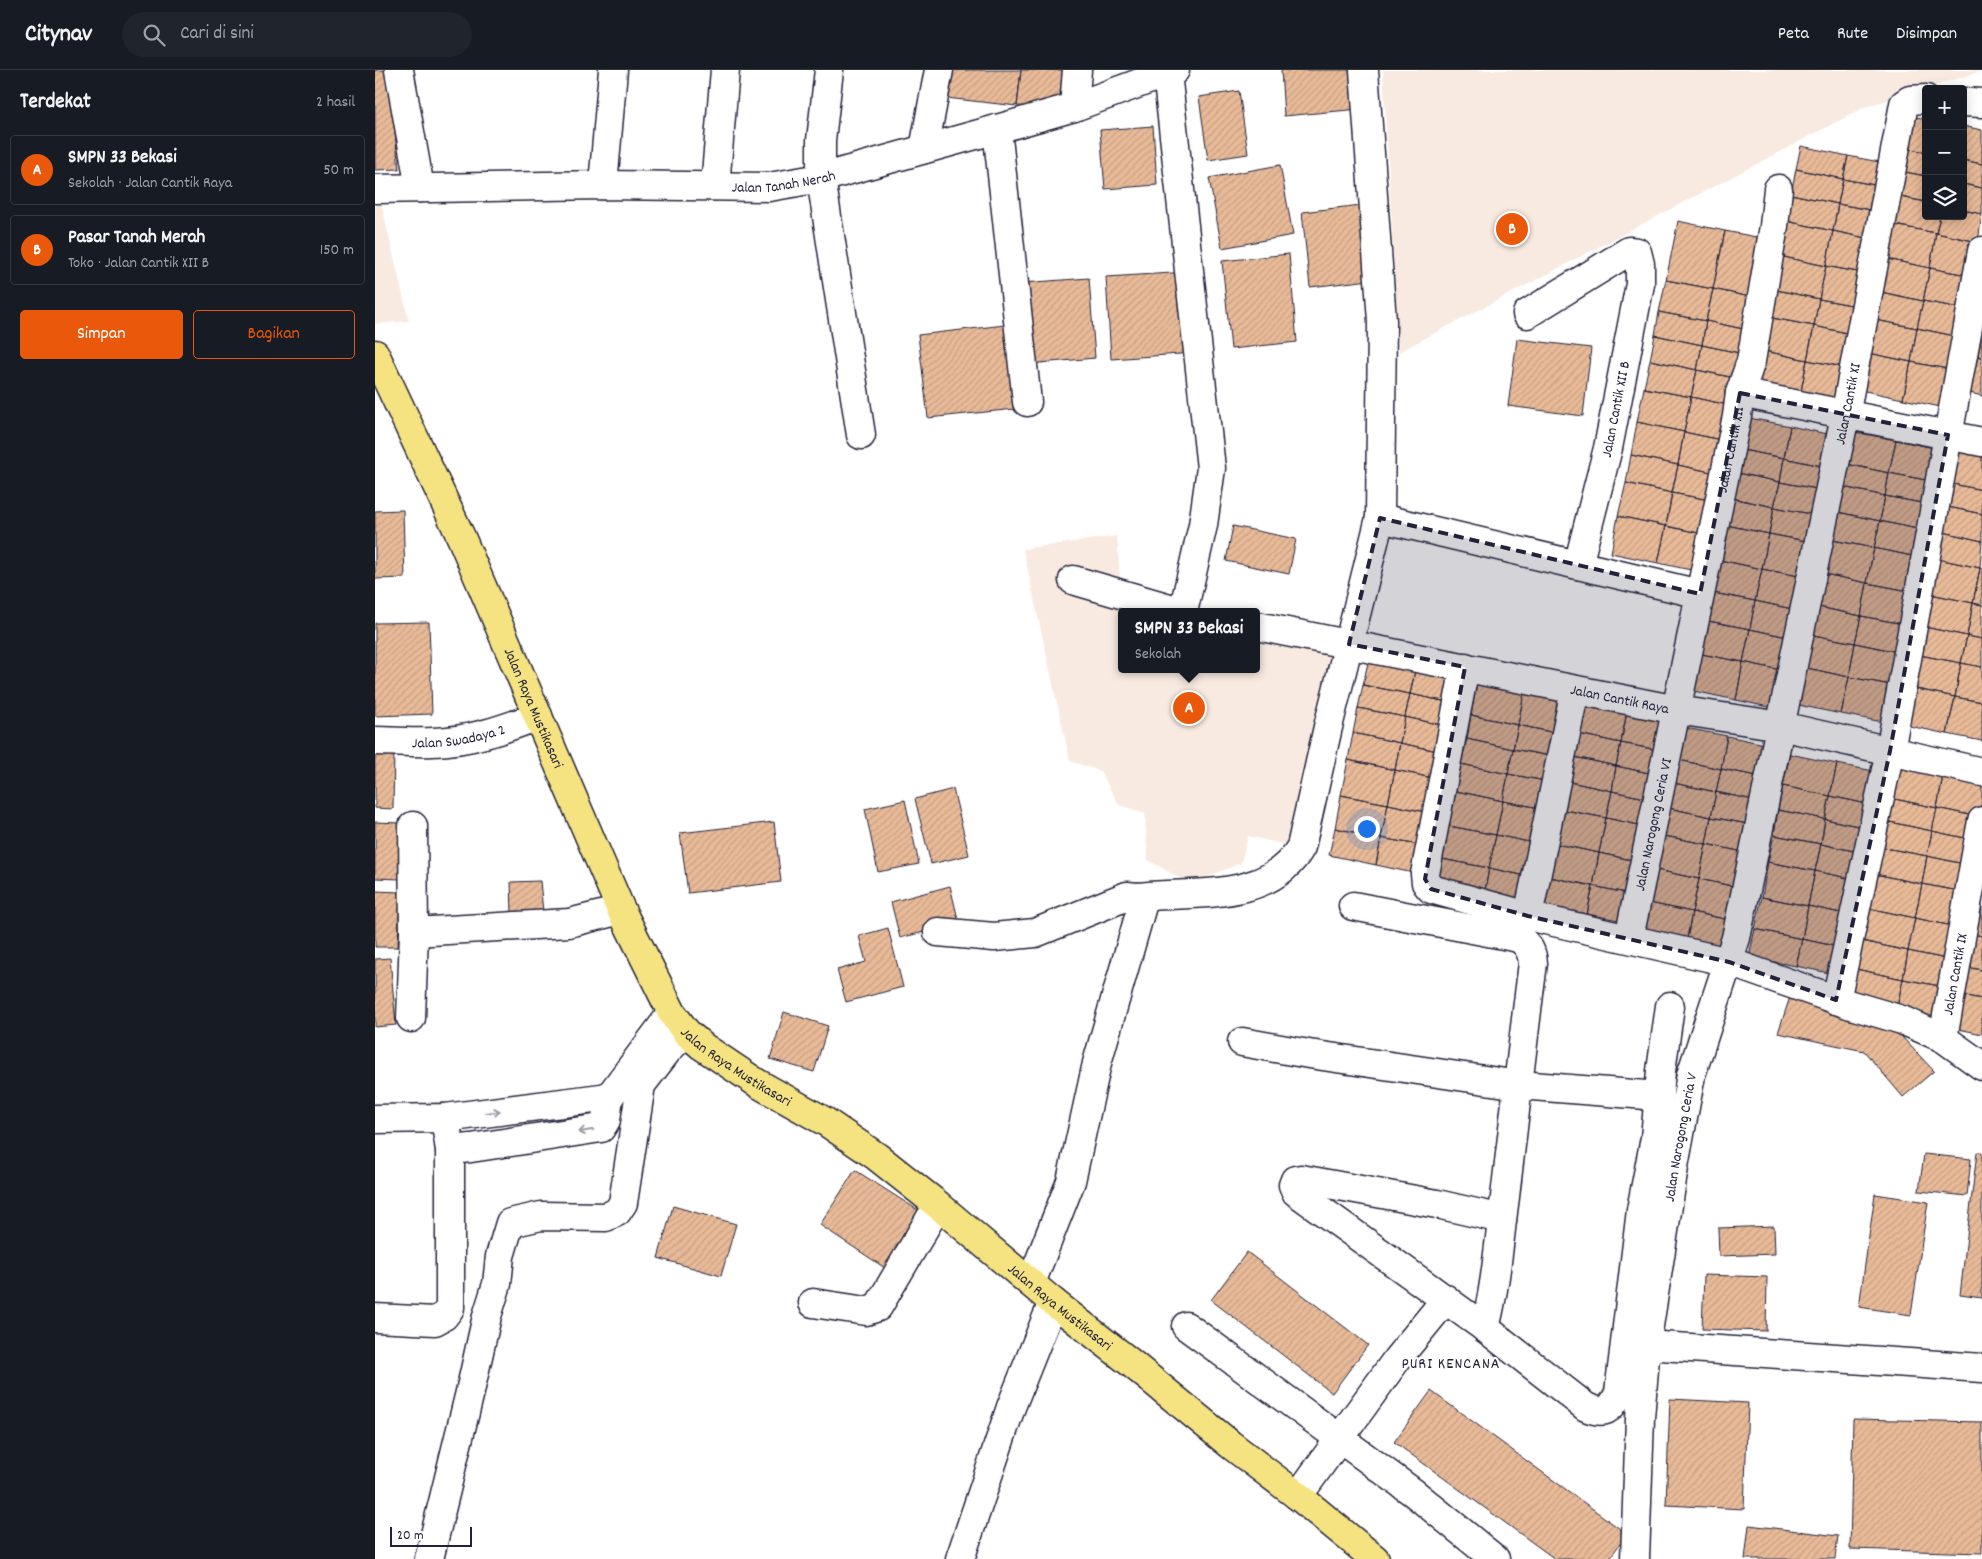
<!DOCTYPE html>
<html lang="id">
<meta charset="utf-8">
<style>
body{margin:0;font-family:Dekko,sans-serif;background:#20242c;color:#f1f3f6}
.controls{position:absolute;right:15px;top:15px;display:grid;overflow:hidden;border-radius:5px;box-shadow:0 2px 12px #0003}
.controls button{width:45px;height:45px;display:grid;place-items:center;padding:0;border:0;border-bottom:1px solid #363941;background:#171b24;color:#f1f3f6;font:25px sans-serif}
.scale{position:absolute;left:15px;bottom:12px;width:82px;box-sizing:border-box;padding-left:5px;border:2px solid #22223b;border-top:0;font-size:14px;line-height:18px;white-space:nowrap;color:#22223b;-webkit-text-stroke:4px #fff;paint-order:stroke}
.you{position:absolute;left:991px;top:758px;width:18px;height:18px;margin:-12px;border:4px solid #fff;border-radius:50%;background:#1a73e8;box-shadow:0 0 0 8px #1a73e833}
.badge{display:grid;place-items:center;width:32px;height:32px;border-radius:50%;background:#ea580c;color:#fff;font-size:16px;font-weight:700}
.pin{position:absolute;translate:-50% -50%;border:2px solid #fff;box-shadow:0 1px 5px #0006}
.popup{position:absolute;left:743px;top:538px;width:142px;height:65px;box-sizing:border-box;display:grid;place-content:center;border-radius:5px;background:#171b24;filter:drop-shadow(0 1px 4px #0005);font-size:16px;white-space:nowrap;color:#9ea1a6}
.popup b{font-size:19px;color:#f1f3f6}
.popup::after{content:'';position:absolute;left:50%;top:100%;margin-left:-10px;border:10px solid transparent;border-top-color:#171b24}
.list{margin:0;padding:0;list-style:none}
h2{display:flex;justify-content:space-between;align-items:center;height:65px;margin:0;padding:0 20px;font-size:21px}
h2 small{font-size:16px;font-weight:400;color:#9ea1a6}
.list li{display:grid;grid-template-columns:32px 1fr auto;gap:15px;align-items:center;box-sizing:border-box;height:70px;margin:0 10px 10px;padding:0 10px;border:1px solid #363941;border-radius:5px}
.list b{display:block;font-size:19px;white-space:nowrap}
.list p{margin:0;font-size:16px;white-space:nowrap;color:#9ea1a6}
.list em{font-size:16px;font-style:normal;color:#9ea1a6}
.actions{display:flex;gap:10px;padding:15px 20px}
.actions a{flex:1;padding:11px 0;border:1px solid #ea580c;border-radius:5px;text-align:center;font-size:18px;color:#ea580c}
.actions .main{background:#ea580c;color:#fff}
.icon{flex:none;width:28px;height:28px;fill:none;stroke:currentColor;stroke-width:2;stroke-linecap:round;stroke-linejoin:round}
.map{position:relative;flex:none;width:1607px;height:1489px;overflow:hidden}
header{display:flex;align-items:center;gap:30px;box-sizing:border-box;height:70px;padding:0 25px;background:#171b24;border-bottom:1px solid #363941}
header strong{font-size:24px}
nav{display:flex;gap:28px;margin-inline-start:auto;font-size:18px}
.search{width:350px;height:45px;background:#20242c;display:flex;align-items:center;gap:12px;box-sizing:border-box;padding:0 18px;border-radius:28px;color:#9ea1a6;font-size:19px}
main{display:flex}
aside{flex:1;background:#171b24}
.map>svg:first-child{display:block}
.built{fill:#f8eae0}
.building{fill:url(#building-hatch);stroke:#22223b}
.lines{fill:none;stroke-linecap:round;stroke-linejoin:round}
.minor-casing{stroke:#22223b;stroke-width:31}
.major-casing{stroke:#22223b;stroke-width:31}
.minor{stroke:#fff;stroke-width:28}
.major{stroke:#f5e381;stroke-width:28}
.oneway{stroke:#9c9ca7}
.marked{fill:#22223b;fill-opacity:0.2;stroke:#22223b;stroke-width:4;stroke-dasharray:10 6;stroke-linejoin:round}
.labels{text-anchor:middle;stroke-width:4;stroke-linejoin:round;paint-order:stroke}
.street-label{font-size:15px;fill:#22223b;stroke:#fff}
.neighbourhood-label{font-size:16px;letter-spacing:1px;fill:#22223b;stroke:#fff}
</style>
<header>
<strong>Citynav</strong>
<div class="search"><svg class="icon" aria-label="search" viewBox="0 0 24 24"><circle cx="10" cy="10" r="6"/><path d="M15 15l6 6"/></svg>Cari di sini</div>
<nav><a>Peta</a><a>Rute</a><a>Disimpan</a></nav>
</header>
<main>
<aside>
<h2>Terdekat<small>2 hasil</small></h2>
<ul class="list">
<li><span class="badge">A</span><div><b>SMPN 33 Bekasi</b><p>Sekolah · Jalan Cantik Raya</p></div><em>50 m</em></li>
<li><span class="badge">B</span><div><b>Pasar Tanah Merah</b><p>Toko · Jalan Cantik XII B</p></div><em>150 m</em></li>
</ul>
<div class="actions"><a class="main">Simpan</a><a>Bagikan</a></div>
</aside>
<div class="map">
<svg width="1607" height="1489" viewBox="0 0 1607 1489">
<defs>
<pattern id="building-hatch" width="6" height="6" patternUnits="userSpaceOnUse" patternTransform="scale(1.25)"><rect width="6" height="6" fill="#e8ba98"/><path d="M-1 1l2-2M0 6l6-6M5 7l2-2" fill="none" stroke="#c7a084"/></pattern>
</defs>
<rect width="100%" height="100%" fill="#fff"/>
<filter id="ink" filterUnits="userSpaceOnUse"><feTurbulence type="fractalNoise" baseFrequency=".02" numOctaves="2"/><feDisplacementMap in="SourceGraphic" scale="10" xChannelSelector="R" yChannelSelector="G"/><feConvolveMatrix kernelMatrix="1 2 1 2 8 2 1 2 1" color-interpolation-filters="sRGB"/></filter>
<g filter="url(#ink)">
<path class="built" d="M1008 0H1607V1L1490 37 1024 282Z
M5 128 34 251 0 254V129Z
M742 466 746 522 752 542H746V599H882V570L956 586 916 776 873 766 866 793 815 814 773 790 770 743 744 735 725 701 695 691 648 479Z"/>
<path class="building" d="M0 0H13L24 99 0 100Z
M574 0H646L642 36 571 28Z
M646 0H691L686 38 642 36Z
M906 0H982L985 39 909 46Z
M864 21 873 84 833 90 824 27Z
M1536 46 1551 49V82L1530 78Z
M778 56 782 115 730 119 725 60Z
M1588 56 1607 60V94L1588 90Z
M1426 76 1473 86 1468 109 1421 99Z
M1530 78 1551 82V106L1525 101Z
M1473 86 1515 94 1510 117 1468 109Z
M1588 90 1607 94V118L1588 114Z
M905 95 918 165 847 178 834 108Z
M1421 99 1468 109 1463 134 1416 124Z
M1525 101 1551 106V132L1520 126Z
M1468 109 1510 117 1506 142 1463 134Z
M1588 114 1607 118V144L1588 140Z
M1416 124 1463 134 1458 161 1411 151Z
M1520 126 1551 132V146H1565L1561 163 1514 154Z
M1463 134 1506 142 1500 170 1458 161Z
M986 135 995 210 935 217 927 142Z
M1588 140 1607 144 1603 172 1561 163 1565 146H1588Z
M1303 151 1350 161 1338 219 1291 210Z
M1411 151 1458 161 1451 196 1404 186Z
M1514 154 1561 163 1555 198 1507 188Z
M1350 161 1392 169 1380 228 1338 219Z
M1458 161 1500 170 1493 204 1451 196Z
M1561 163 1603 172 1597 206 1555 198Z
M914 184 922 272 856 279 847 191Z
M1404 186 1451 196 1444 229 1397 219Z
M1507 188 1555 198 1548 231 1501 221Z
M1451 196 1493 204 1487 237 1444 229Z
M1555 198 1597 206 1590 239 1548 231Z
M814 202 819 283 736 289 731 207Z
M714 208 720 288 654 294 647 213Z
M1291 210 1338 219 1331 251 1284 242Z
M1338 219 1380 228 1373 260 1331 251Z
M1397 219 1444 229 1439 256 1392 247Z
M1501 221 1548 231 1542 258 1495 249Z
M1444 229 1487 237 1481 265 1439 256Z
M1548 231 1590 239 1584 267 1542 258Z
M1284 242 1331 251 1327 275 1280 265Z
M1392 247 1439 256 1432 290 1385 280Z
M1495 249 1542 258 1536 292 1489 282Z
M1331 251 1373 260 1369 284 1327 275Z
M630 255 640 339 553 348 543 265Z
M1439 256 1481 265 1474 298 1432 290Z
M1542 258 1584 267 1578 300 1536 292Z
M1607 264V287L1603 286Z
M1280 265 1327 275 1322 300 1275 290Z
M1142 269 1216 278 1208 346 1133 336Z
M1327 275 1369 284 1364 309 1322 300Z
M1385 280 1432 290 1425 327 1378 317Z
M1489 282 1536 292 1528 329 1481 319Z
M1603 286 1607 287V326L1595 323Z
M1275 290 1322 300 1316 327 1269 318Z
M1432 290 1474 298 1467 335 1425 327Z
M1536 292 1578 300 1570 338 1528 329Z
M1322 300 1364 309 1358 336 1316 327Z
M1269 318 1316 327 1309 362 1262 352Z
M1316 327 1358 336 1351 371 1309 362Z
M1369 347 1415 356 1409 388 1362 379Z
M1262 352 1309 362 1303 395 1256 385Z
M1415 356 1457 365 1451 397 1409 388Z
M1474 361 1521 370 1514 403 1467 393Z
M1309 362 1351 371 1345 404 1303 395Z
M1521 370 1563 379 1556 411 1514 403Z
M1362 379 1409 388 1405 412 1357 402Z
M1579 381 1607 386V420L1573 413Z
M1256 385 1303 395 1297 423 1251 413Z
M1409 388 1451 397 1447 420 1405 412Z
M1467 393 1514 403 1510 426 1463 416Z
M1303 395 1345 404 1340 431 1297 423Z
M1357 402 1405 412 1399 437 1352 427Z
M1514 403 1556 411 1552 434 1510 426Z
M1405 412 1447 420 1441 445 1399 437Z
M1251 413 1297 423 1291 456 1243 446Z
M1573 413 1607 420V444L1568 436Z
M1463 416 1510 426 1505 451 1458 441Z
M1297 423 1340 431 1333 465 1291 456Z
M1510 426 1552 434 1547 460 1505 451Z
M1352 427 1399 437 1394 464 1347 454Z
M1568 436 1607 444V471L1564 461Z
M1399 437 1441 445 1436 472 1394 464Z
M28 440 30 508 0 509V441Z
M1458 441 1505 451 1499 478 1452 469Z
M1243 446 1291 456 1283 493 1236 483Z
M1505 451 1547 460 1542 487 1499 478Z
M1347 454 1394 464 1387 499 1340 489Z
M858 456 921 469 914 504 851 491Z
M1291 456 1333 465 1325 502 1283 493Z
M1564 461 1607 471 1605 498 1558 488Z
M1394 464 1436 472 1429 507 1387 499Z
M1452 469 1499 478 1492 513 1445 503Z
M1499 478 1542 487 1534 521 1492 513Z
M1558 488 1605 498 1598 533 1551 523Z
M1340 489 1387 499 1380 531 1333 522Z
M1605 498 1607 499V535L1598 533Z
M1387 499 1429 507 1422 540 1380 531Z
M1445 503 1492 513 1486 546 1439 536Z
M1492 513 1534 521 1528 554 1486 546Z
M1333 522 1380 531 1375 559 1328 550Z
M1551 523 1598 533 1592 566 1545 556Z
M1380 531 1422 540 1417 568 1375 559Z
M1598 533 1607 535V569L1592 566Z
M1439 536 1486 546 1480 573 1433 564Z
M1486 546 1528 554 1523 582 1480 573Z
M1328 550 1375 559 1368 592 1321 583Z
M54 552 57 644 0 646V553Z
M1545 556 1592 566 1586 593 1539 584Z
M1375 559 1417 568 1410 601 1368 592Z
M1433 564 1480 573 1474 607 1427 597Z
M1592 566 1607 569V597L1586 593Z
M1480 573 1523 582 1516 615 1474 607Z
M995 583 1042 592 1035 624 988 615Z
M1321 583 1368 592 1361 630 1314 620Z
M1539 584 1586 593 1580 627 1532 617Z
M1042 592 1084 601 1077 633 1035 624Z
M1368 592 1410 601 1403 639 1361 630Z
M1586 593 1607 597V632L1580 627Z
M1427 597 1474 607 1466 644 1419 634Z
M1474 607 1516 615 1508 652 1466 644Z
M1102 613 1149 623 1143 655 1096 645Z
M988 615 1035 624 1030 647 983 638Z
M1532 617 1580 627 1572 664 1525 654Z
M1149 623 1191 632 1185 664 1143 655Z
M1035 624 1077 633 1072 656 1030 647Z
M1580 627 1607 632V671L1572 664Z
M1205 631 1252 641 1246 673 1199 663Z
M983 638 1030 647 1025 673 978 663Z
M1252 641 1294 649 1288 681 1246 673Z
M1096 645 1143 655 1138 679 1092 669Z
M1030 647 1072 656 1067 682 1025 673Z
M1143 655 1185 664 1180 687 1138 679Z
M1305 657 1352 666 1346 699 1299 689Z
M978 663 1025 673 1020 700 973 690Z
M1199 663 1246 673 1241 696 1195 686Z
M1352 666 1394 675 1388 707 1346 699Z
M1092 669 1138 679 1133 704 1086 694Z
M1025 673 1067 682 1062 709 1020 700Z
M1246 673 1288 681 1283 705 1241 696Z
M1138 679 1180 687 1176 712 1133 704Z
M0 682H19L18 739 0 738Z
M1415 684 1462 694 1455 726 1408 716Z
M1195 686 1241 696 1237 721 1190 711Z
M1299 689 1346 699 1341 722 1294 712Z
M973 690 1020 700 1013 734 966 725Z
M1086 694 1133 704 1128 731 1081 721Z
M1462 694 1504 702 1497 735 1455 726Z
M1241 696 1283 705 1279 730 1237 721Z
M1521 696 1568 705 1562 738 1515 728Z
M1346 699 1388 707 1383 731 1341 722Z
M1020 700 1062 709 1055 743 1013 734Z
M1133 704 1176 712 1170 739 1128 731Z
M1568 705 1607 713V732L1604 747 1562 738Z
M1190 711 1237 721 1231 748 1184 739Z
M1294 712 1341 722 1336 747 1289 737Z
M1408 716 1455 726 1450 749 1403 740Z
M578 719 594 785 556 794 540 729Z
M1081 721 1128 731 1121 765 1074 756Z
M1237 721 1279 730 1273 757 1231 748Z
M1341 722 1383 731 1378 755 1336 747Z
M966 725 1013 734 1006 768 960 758Z
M1455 726 1497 735 1492 758 1450 749Z
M1515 728 1562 738 1557 761 1510 751Z
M530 730 544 794 503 802 490 739Z
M1128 731 1170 739 1163 774 1121 765Z
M1013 734 1055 743 1049 776 1006 768Z
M1289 737 1336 747 1331 774 1284 765Z
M1562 738 1604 747 1599 770 1557 761Z
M1184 739 1231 748 1224 783 1177 773Z
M1403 740 1450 749 1446 774 1399 765Z
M1336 747 1378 755 1373 783 1331 774Z
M1231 748 1273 757 1266 792 1224 783Z
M1450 749 1492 758 1488 783 1446 774Z
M1510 751 1557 761 1552 786 1505 777Z
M0 752 26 753 25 809 0 808Z
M399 752 406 812 313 823 305 763Z
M1074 756 1121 765 1114 798 1067 789Z
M960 758 1006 768 1001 795 954 785Z
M1557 761 1599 770 1594 795 1552 786Z
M1121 765 1163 774 1156 807 1114 798Z
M1284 765 1331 774 1324 809 1277 799Z
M1399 765 1446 774 1440 801 1393 792Z
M1006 768 1049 776 1043 804 1001 795Z
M1177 773 1224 783 1218 816 1170 806Z
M1331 774 1373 783 1366 818 1324 809Z
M1446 774 1488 783 1482 810 1440 801Z
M1505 777 1552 786 1547 814 1500 804Z
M1224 783 1266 792 1260 825 1218 816Z
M1552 786 1594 795 1589 822 1547 814Z
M1067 789 1114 798 1109 826 1062 816Z
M1393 792 1440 801 1433 836 1387 827Z
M1114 798 1156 807 1151 834 1109 826Z
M1277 799 1324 809 1317 842 1270 832Z
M1440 801 1482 810 1475 845 1433 836Z
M1500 804 1547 814 1540 848 1493 838Z
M1170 806 1218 816 1212 844 1165 834Z
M1324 809 1366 818 1359 851 1317 842Z
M165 811 168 842 137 844 136 812Z
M1547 814 1589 822 1582 857 1540 848Z
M575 816 584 853 525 868 516 832Z
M1218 816 1260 825 1254 852 1212 844Z
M0 821 25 822 23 877H0Z
M1387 827 1433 836 1427 869 1380 859Z
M1600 829 1607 830V866L1593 863Z
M1270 832 1317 842 1312 869 1265 860Z
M1433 836 1475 845 1469 878 1427 869Z
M1493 838 1540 848 1533 881 1487 871Z
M1317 842 1359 851 1354 878 1312 869Z
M1540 848 1582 857 1576 890 1533 881Z
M513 858 528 917 471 932 462 900 491 892 484 866Z
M1380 859 1427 869 1421 896 1374 887Z
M1593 863 1607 866V900L1586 896Z
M1427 869 1469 878 1463 905 1421 896Z
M1487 871 1533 881 1528 909 1481 899Z
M1533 881 1576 890 1570 917 1528 909Z
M15 888 21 955 0 957V889Z
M1586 896 1607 900V929L1581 924Z
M1481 899 1528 909 1521 942 1474 933Z
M1528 909 1570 917 1563 951 1521 942Z
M1416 924 1512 951 1559 1001 1528 1027 1489 981 1403 963Z
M1581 924 1607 929V964L1574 957Z
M409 942 453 956 439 1002 395 989Z
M1602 1082 1607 1083V1228L1585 1225Z
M1549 1084 1596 1089 1592 1126 1544 1121Z
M480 1100 549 1144 513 1200 445 1155Z
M1500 1124 1553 1132 1536 1245 1484 1237Z
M298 1136 361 1154 346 1206 283 1188Z
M1399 1156 1400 1184 1344 1186 1343 1158Z
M872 1182 993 1275 957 1323 836 1230Z
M1329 1205 1392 1207 1391 1261 1327 1259Z
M1056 1321 1252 1464 1234 1489H1180L1019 1372Z
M1295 1329 1373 1333 1369 1439 1291 1435Z
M1478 1349 1607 1352V1483L1475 1479Z
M1374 1455 1463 1466 1460 1489H1370Z"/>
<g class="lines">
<defs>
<g id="minor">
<path d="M24 0 45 118"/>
<path d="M454 0 446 70V108L486 365"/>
<path d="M792 3 836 398 828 455 808 542"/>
<path d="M1588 32 1607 33"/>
<path d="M699 37 702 0"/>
<path d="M622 59 652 332"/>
<path d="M549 79 564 0"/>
<path d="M228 115 238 0"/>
<path d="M340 116 350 0"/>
<path id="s1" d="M0 119 228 115 394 117 446 108 622 59 699 37 800 0"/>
<path d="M1152 244 1254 181 1262 182 1265 194V214L1233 378 1203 495"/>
<path d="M1365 323 1607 372"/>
<path d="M1005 448 1325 524"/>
<path d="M698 510 808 542"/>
<path id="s2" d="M882 556 1302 640 1406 656 1607 702"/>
<path d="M1090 597 1050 804 1051 813 1056 819 1153 846 1354 892 1476 935 1527 950 1568 968 1607 996"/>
<path id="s3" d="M0 671C19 671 39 673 58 672 95 671 129 659 163 646"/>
<path d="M762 827C817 821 894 833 926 777L953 657 1005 448 1007 251 989 0"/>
<path d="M978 836 1144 868C1153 875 1157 881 1158 893 1148 970 1139 1049 1130 1127 1124 1171 1121 1215 1110 1258"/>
<path d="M1153 846 1200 620"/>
<path d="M39 862 194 853 246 840"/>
<path d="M563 862 619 867 660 863 752 826 762 827 767 836 722 993 696 1111 656 1213"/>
<path id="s4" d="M1254 868 1362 346 1365 323 1376 291 1399 156 1403 119"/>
<path d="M1461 930 1515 681 1607 181"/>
<path d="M36 948 39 862 38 756"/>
<path id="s5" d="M1568 968 1607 751"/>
<path d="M867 972 934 984 1144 1015 1284 1026"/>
<path d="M0 1049 70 1048 234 1027"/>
<path d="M75 1080 96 1078 226 1058 231 1050 234 1027 297 943"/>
<path d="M1127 1149 1062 1134 926 1109 920 1110 918 1115 921 1122 1110 1258 1211 1337C1229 1345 1236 1341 1244 1323L1266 1140 1280 1068 1286 1001 1295 936"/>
<path d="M438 1233 491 1241 503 1237 563 1135"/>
<path d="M0 1248 60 1251 69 1246 75 1238V1080L70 1048"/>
<path d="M811 1256 1039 1423 1120 1489"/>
<path d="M1271 1275 1607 1298"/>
<path d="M923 1426 1022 1289 1071 1229"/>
<path d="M54 1489 95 1322 112 1246 122 1214 125 1186 135 1153 166 1146 231 1147 242 1142 248 1133 266 1015 293 980 311 962"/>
<path d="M585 1489 636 1337 678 1232"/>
<path id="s6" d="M1260 1489 1265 1348 1271 1275 1300 1091 1316 1005 1361 868 1470 346 1529 34 1535 30 1551 29"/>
</g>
<g id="major">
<path id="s7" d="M0 284 86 467 246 840 297 943 311 962 327 976 382 1013 451 1052 501 1086 563 1135 678 1232 756 1293 856 1375 923 1426 1000 1489"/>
</g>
</defs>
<use href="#minor" class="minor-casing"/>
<use href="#major" class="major-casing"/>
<use href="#minor" class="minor"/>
<use href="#major" class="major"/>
</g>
<defs><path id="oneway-shaft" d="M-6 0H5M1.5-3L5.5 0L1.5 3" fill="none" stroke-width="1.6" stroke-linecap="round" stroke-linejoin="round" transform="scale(1.25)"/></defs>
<g class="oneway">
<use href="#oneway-shaft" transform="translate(118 1042) rotate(-8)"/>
<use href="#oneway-shaft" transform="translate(211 1061) rotate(171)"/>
</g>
</g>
<path class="marked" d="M1365 323 1573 365 1515 681 1461 930 1354 892 1153 846 1056 819 1050 809 1090 597 974 574 1005 448 1325 524Z"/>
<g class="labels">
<g class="street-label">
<text dy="5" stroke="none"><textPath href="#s1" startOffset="409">Jalan Tanah Nerah</textPath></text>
<text dy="5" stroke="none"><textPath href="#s6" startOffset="1178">Jalan Cantik XI</textPath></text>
<text transform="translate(1240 339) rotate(-79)" y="5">Jalan Cantik XII B</text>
<text dy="5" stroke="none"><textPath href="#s4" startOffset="499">Jalan Cantik XII</textPath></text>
<text dy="5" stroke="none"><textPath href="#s2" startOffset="370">Jalan Cantik Raya</textPath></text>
<text dy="5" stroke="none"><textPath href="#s7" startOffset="388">Jalan Raya Mustikasari</textPath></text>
<text dy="5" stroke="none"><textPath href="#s3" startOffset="84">Jalan Swadaya 2</textPath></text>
<text dy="5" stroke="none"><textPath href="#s4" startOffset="116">Jalan Narogong Ceria VI</textPath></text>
<text dy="5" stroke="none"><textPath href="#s5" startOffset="65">Jalan Cantik IX</textPath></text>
<text dy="5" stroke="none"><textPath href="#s7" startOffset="808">Jalan Raya Mustikasari</textPath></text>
<text dy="5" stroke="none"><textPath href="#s6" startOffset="425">Jalan Narogong Ceria V</textPath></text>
<text dy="5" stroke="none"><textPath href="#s7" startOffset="1212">Jalan Raya Mustikasari</textPath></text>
</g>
<g class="neighbourhood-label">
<text x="1076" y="1298">PURI KENCANA</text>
</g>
</g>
</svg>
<div class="controls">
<button>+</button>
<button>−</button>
<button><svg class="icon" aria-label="layers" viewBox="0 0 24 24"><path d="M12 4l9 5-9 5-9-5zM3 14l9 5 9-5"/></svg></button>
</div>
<div class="scale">20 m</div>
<div class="you"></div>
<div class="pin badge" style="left:814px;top:638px">A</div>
<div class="popup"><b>SMPN 33 Bekasi</b>Sekolah</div>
<div class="pin badge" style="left:1137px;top:159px">B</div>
</div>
</main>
